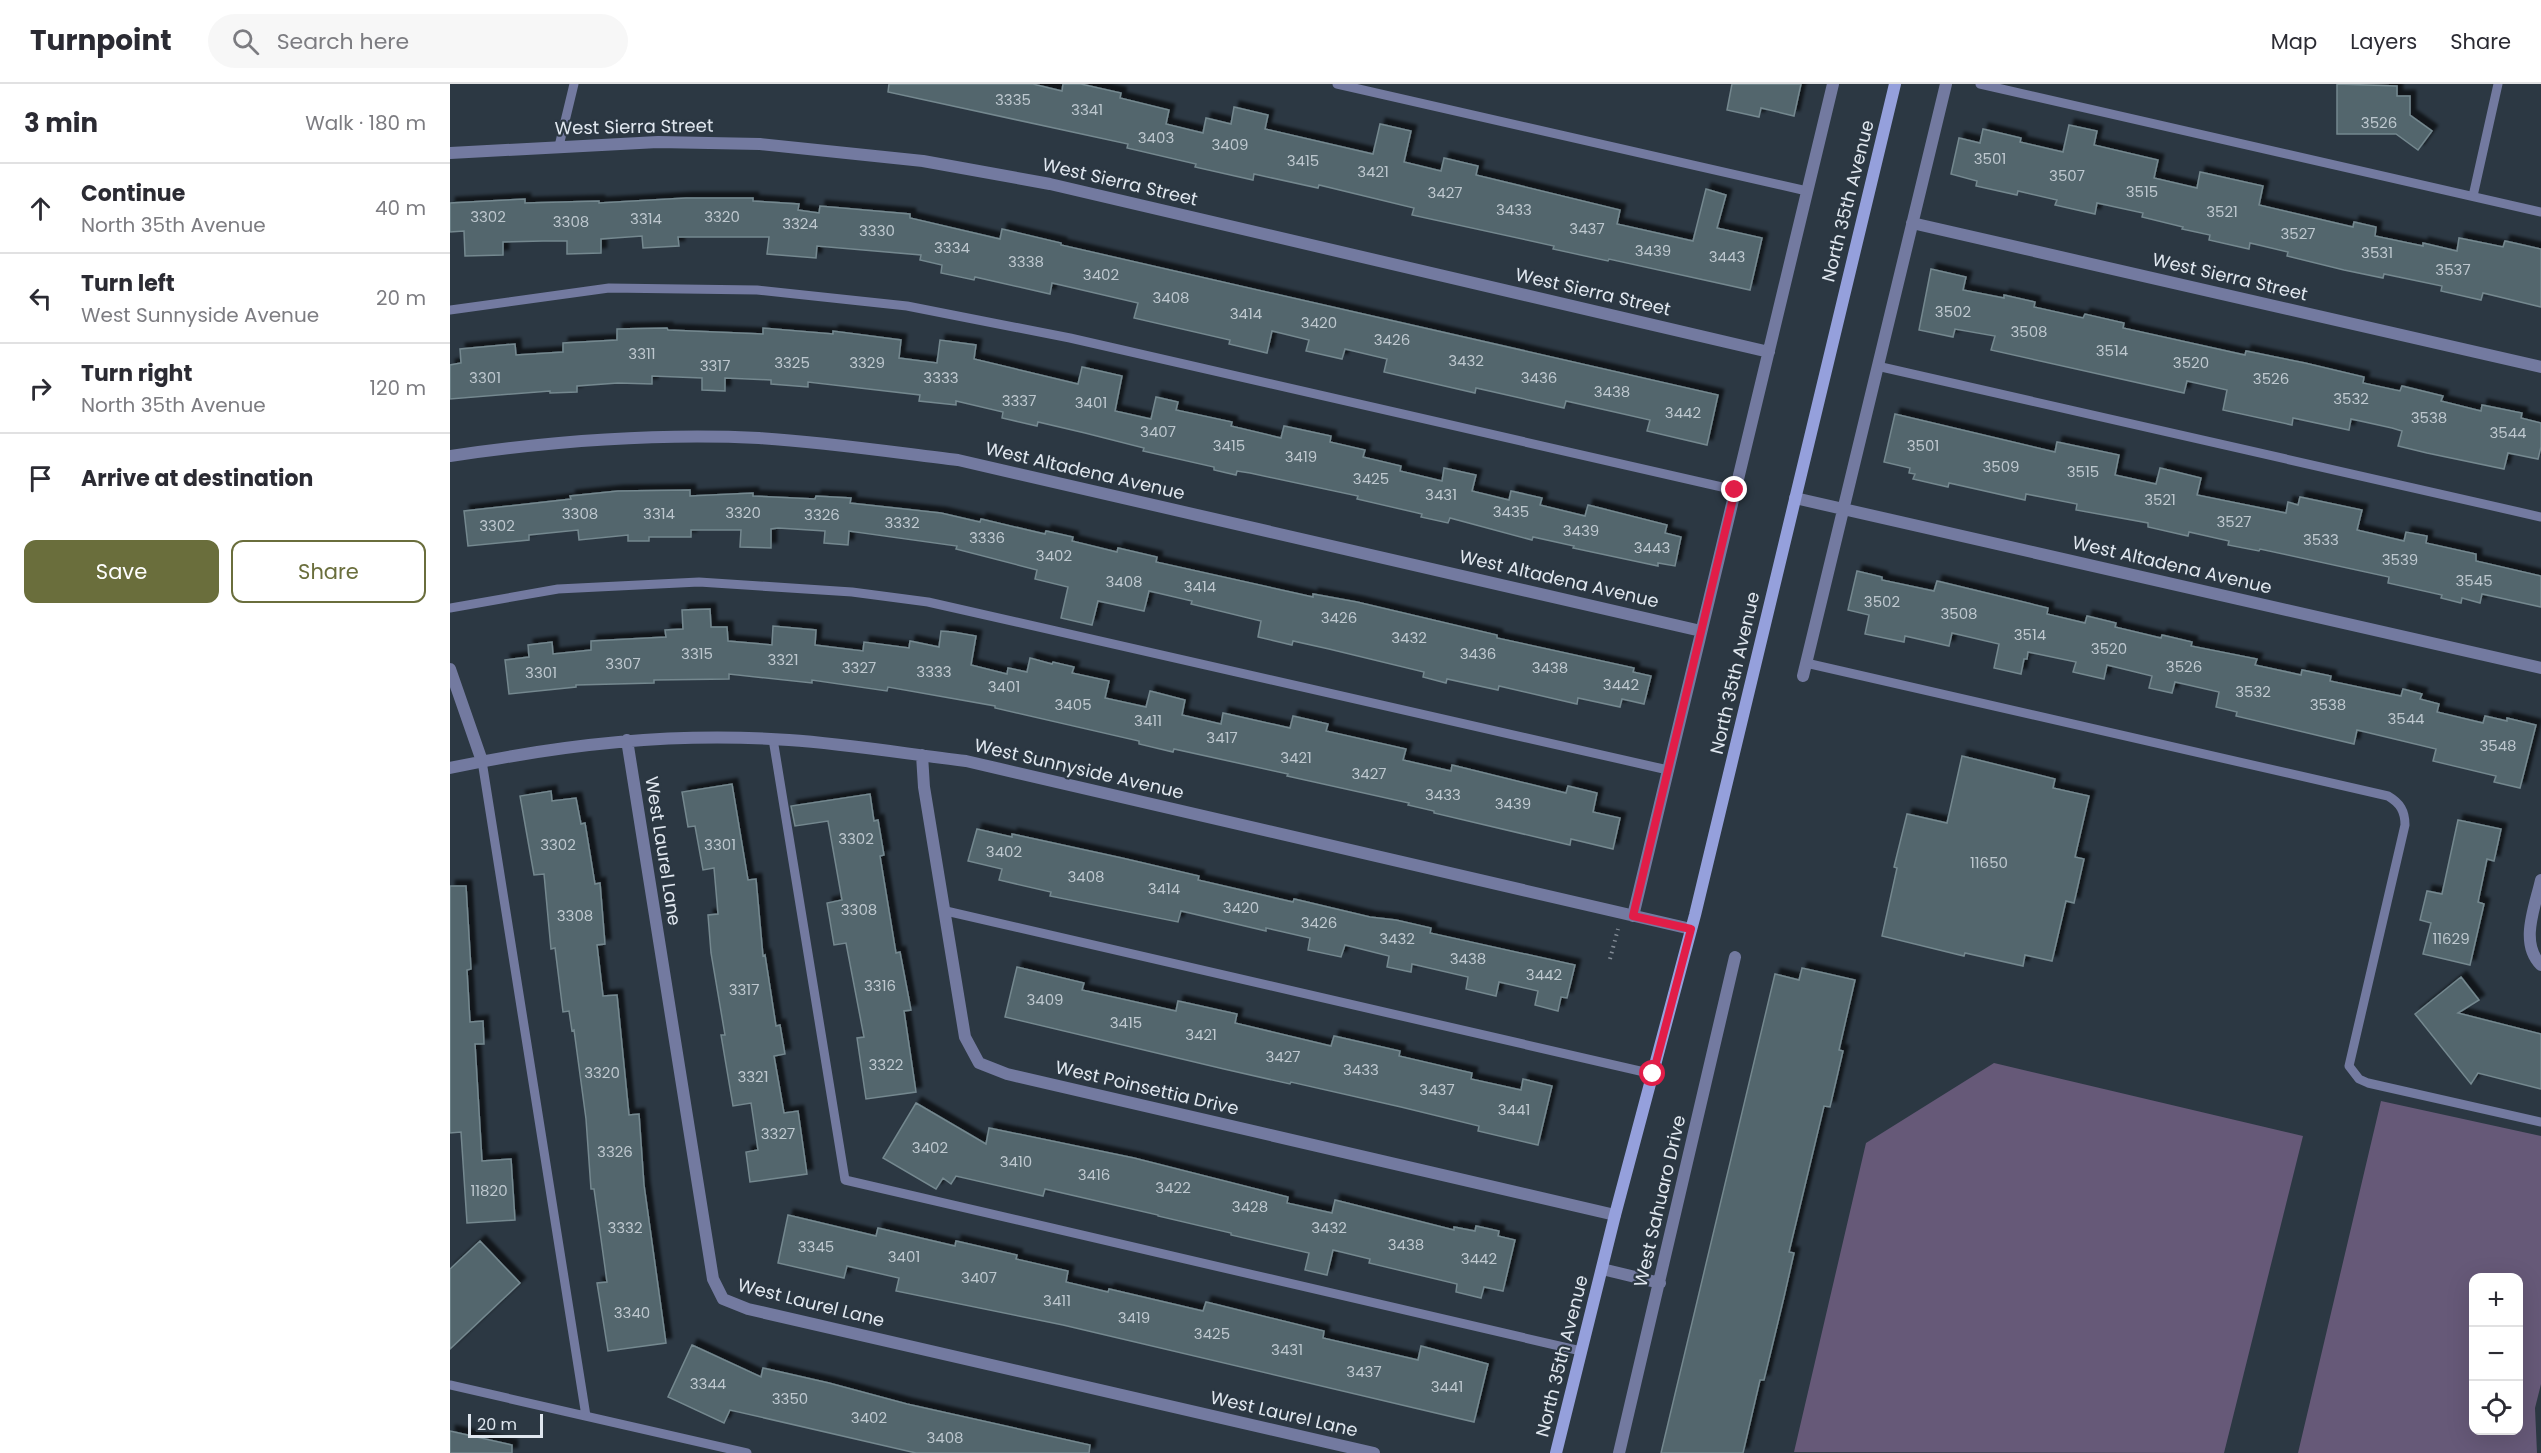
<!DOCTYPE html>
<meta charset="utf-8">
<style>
body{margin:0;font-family:Poppins,sans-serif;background:#f7f7f7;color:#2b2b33}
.controls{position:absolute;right:18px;bottom:18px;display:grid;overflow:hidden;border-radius:12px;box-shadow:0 6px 24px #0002}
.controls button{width:54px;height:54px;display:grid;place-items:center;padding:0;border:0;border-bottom:2px solid #e1e1e2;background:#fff;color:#2b2b33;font:30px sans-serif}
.scale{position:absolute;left:18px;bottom:15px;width:75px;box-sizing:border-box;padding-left:6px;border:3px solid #e0e7ef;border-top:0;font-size:16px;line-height:21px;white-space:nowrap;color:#e0e7ef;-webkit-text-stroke:4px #2c3843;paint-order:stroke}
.stop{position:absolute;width:18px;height:18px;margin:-14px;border:4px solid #e11d48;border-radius:50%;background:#fff}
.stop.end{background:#e11d48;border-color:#fff;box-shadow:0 2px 6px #0008}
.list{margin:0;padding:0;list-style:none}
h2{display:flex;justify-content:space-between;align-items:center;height:78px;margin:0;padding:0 24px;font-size:26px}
h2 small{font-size:20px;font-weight:400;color:#7c7c81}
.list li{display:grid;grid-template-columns:39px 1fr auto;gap:18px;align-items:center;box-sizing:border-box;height:90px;padding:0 24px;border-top:2px solid #e1e1e2}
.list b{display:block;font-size:22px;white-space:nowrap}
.list p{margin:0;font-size:20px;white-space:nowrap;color:#7c7c81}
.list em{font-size:20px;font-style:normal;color:#7c7c81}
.actions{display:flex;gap:12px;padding:18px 24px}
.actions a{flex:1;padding:14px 0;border:2px solid #6a6e3c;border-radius:12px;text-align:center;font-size:21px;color:#6a6e3c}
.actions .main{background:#6a6e3c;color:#fff}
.icon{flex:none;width:33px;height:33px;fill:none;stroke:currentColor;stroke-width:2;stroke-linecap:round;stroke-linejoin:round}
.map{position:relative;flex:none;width:2091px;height:1369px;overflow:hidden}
header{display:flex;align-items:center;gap:36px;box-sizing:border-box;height:84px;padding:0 30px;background:#fff;border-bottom:2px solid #e1e1e2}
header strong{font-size:28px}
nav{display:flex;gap:33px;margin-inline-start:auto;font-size:21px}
.search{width:420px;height:54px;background:#f7f7f7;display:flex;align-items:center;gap:15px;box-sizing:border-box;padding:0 21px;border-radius:33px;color:#7c7c81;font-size:22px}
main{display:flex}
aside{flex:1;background:#fff}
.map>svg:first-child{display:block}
.green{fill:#665978;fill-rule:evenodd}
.building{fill:#53666d;stroke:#74888f;stroke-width:1.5;filter:url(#shadow)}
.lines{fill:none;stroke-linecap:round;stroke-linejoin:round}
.path{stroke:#838c96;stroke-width:4;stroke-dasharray:1.5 4.5;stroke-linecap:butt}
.service{stroke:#737aa0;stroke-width:9}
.minor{stroke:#737aa0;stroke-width:12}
.secondary{stroke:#95a0dc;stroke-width:12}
.route{stroke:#e11d48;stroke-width:8}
.labels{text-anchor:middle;stroke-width:4.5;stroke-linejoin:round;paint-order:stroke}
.number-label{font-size:15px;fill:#bdc7ce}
.street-label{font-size:18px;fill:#e0e7ef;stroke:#2c3843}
</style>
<header>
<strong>Turnpoint</strong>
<div class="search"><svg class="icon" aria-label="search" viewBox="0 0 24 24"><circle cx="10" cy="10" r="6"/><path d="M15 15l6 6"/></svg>Search here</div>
<nav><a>Map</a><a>Layers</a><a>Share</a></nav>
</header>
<main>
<aside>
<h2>3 min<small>Walk · 180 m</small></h2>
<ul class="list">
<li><svg class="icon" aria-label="ahead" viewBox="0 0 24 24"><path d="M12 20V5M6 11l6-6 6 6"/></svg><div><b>Continue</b><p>North 35th Avenue</p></div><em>40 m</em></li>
<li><svg class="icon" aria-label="left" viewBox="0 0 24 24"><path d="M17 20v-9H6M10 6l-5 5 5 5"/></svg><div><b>Turn left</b><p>West Sunnyside Avenue</p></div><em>20 m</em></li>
<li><svg class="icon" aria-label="right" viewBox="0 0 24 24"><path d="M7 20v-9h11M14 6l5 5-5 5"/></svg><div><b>Turn right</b><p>North 35th Avenue</p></div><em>120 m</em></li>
<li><svg class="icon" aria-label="arrive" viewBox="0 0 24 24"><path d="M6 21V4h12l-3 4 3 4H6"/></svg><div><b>Arrive at destination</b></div></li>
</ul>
<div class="actions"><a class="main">Save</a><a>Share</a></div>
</aside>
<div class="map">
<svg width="2091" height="1369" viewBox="0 0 2091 1369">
<defs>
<filter id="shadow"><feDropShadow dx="5.5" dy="-5.5" stdDeviation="1.5" flood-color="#0009"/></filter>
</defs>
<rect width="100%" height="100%" fill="#2c3843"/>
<path class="green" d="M1544 979 1853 1052 1774 1369 1344 1368 1416 1059Z
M1931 1017 2091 1052V1300L2085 1324 2087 1369H1848ZM2024 1194H2068V1346H2024Z"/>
<path class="building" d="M439 0H583L612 7 613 0H631L671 9 670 14 719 26 716 40 753 49 756 34 781 40 784 23 818 31 815 45 923 70 930 40 961 47 954 78 991 87 994 74 1028 82 1026 91 1170 126 1167 140 1243 157 1256 105 1276 111 1267 144 1312 154 1300 206 1159 175 1158 177 1103 165 1104 162 962 131 964 124 869 101 868 104 804 90 803 96 745 83 746 80 677 64 678 60 438 8Z
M1282 0H1351L1344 32 1311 24 1309 33 1277 26Z
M1887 0 1947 2V12H1960V31L1982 47 1968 66 1946 50H1887Z
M1619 41 1647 47 1644 61 1708 76 1704 94 1747 104 1750 88 1813 102 1809 121 1903 143 1904 138 1926 143 1925 152 1973 162V159L2007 167 2009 154 2053 163 2055 157 2091 165V223L2033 209 2031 216 1991 207 1992 202 1934 190 1933 194 1894 186 1837 172 1838 168 1800 159 1799 165 1759 156 1760 151 1732 145 1733 143 1692 133 1693 129 1647 119 1645 130 1605 121 1607 116 1568 107 1567 111 1526 102 1527 97 1501 90 1509 54 1530 59 1533 45 1571 54 1570 58 1613 68Z
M236 114H303V117L349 120 348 126 369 129 370 122 460 130V134L550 155 552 145 611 159V161L1268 311 1257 361 1197 347 1200 336 1116 317 1114 324 1026 304 1025 309 934 288 937 275 895 265 892 275 856 267 859 256 822 247 817 269 779 260 780 256 684 234 688 219 602 199 600 210 525 193 524 196 491 189 492 181 470 176 471 171 367 162 366 174 317 170 319 153H228L229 162 193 164 192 152 151 155V169L117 170V157H93L53 158V171L15 172 14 147 0 148V119L75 115V119L149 117V119Z
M1481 185 1516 193 1513 206 1554 214V211L1585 218 1584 223 1633 234 1635 230 1674 239 1673 244 1795 271 1796 267 1855 279 1914 293 1913 299 1950 307 1952 302 1993 312 1991 317 2031 327 2032 321 2072 329 2071 334 2091 339V363L2088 375 2058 369 2054 385 1977 369 1948 362 1952 347 1942 344 1901 335 1899 346 1843 334 1842 341 1773 326 1777 306 1737 297 1734 309 1541 266 1545 252 1505 245 1503 253 1469 246Z
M217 244 218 246 313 250V244L383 250V247L451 256 449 274 487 279 490 256 526 261 524 275 628 300 632 283 672 292 665 327 701 335 706 313 728 318 726 326 782 338 781 342 831 354 834 342 881 352 880 358 915 366 913 373 951 382 950 387 992 397 994 384 1026 391 1022 407 1059 416 1061 407 1092 414 1090 421 1135 432 1138 421 1217 441 1215 449 1231 453 1225 482 1208 479V482L1123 464 1124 462 1083 453 1082 456 1000 434 998 439 971 433 972 430 907 415 908 412 800 389 787 387 786 391 764 386V383L693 367 694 364 635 349 588 338 587 342 552 334 553 328 506 317V321L469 317 470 311 358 298V303L321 300V296L275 294V307L252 306V294L202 292V300L168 299 127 302V308L100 309V307L0 315V281L11 279 10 265 65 260 66 271 113 268V259L167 256V245Z
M1445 330 1605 368 1607 358 1669 371 1665 391 1706 400 1710 384 1751 394 1747 411 1836 429 1838 418 1848 421 1850 413 1912 426 1907 446 1954 457 1956 448 1977 452 1976 459 2026 470V477L2091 492V523L2032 510 2030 519 2012 514 2011 519 1991 514 1992 511 1938 499 1939 493 1810 465 1809 467 1778 461 1779 457 1739 448 1738 452 1698 443V439L1626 426 1627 420 1576 410 1575 416 1499 399 1498 403 1463 395 1465 390 1459 389 1460 384 1434 378Z
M240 406V412L303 409V412L365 415 366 412 401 414 400 419 491 429 530 438 531 435 595 450 596 447 623 453 622 457 667 468 668 464 707 473 706 478 863 513V510L907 518 1047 551V554L1184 584 1183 588 1201 592 1194 620 1172 615 1170 623 1128 614 1127 620 1049 602 1048 606 997 595 996 599 973 593 974 588 879 565 843 557 842 561 808 553 811 537 741 520 742 517 699 507 694 527 648 517 642 541 611 534 618 503 585 495 587 486 506 465 507 462 399 447 398 461 374 459 375 447 328 444 321 445V464L290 463 291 446H241V453H199V457H178V451L129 456 128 446 79 451V456L18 462 14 427 121 415 120 412 168 407Z
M1407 487 1432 493V496L1484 507 1487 497 1598 524 1597 530 1635 539 1637 532 1666 539 1665 543 1711 554 1712 551 1742 558 1741 562 1807 575 1805 581 1851 591 1852 586 1881 592 1880 597 1951 612 1953 605 1972 610 1970 615 1989 620 1987 628 2033 639 2035 632 2057 637V634L2086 641 2070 704 2044 698 2046 692 1983 677 1986 665 1907 646 1904 660 1786 632 1787 628 1766 623 1769 608 1725 598 1722 609 1699 604 1702 592 1657 581 1654 595 1623 588 1626 578 1578 568 1577 575H1574L1571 590 1544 584 1549 560 1502 549 1499 562 1455 552 1454 558 1415 550 1419 531 1398 526Z
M260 525 261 543H277L278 557 322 561 323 542 366 546 365 561 413 567 414 558 459 564 460 557 489 563 491 547 503 548 526 552 521 581 557 590 558 584 577 588 580 574 602 580 603 578 624 583 622 589 659 597 655 614 696 623 700 607 735 616 732 631 771 640 773 629 840 644 843 632 878 640 876 647 956 665 953 676 1001 687 1002 681 1116 709 1118 702 1147 709 1143 728 1170 734 1163 765 1121 755 1120 761 984 729V727L958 721 959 719 837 692 838 690 724 665 723 668 689 660V657L545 624V622L438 603 437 607 362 596V599L279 590V595L204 596V599L126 601V603L59 610 55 576 79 573 78 561 102 558 103 570 141 566V557L216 553 215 546 233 545 232 526Z
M1512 672 1605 695 1603 704 1639 712 1625 773 1634 775 1624 819 1616 817 1602 877 1575 871 1573 882 1515 869 1514 872 1432 852 1447 784 1444 783 1457 730 1497 739Z
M282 700 298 796 306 795 313 872 315 871 326 942 330 941 335 970 324 972 334 1029 348 1027 357 1090 300 1098 296 1068 308 1066 301 1019 283 1022 271 951H275L261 869 258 831 268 830 264 784 253 786 245 742 238 743 232 708Z
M101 707 102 717 126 714 131 740 135 739 145 800 150 799 155 860 147 861 153 912 167 911 179 1031 189 1030 194 1101 216 1259 158 1267 147 1199 157 1198 144 1105H141L136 1035 124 946 122 947 119 927 113 928 105 864 101 865 94 790 84 791 70 712Z
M420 710 424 737 428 736 434 771 430 772 446 869 450 868 461 926 454 927 466 1008 416 1015 407 954 414 953 396 859 384 861 377 819 392 816 378 737 345 742 341 722Z
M2008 736 2051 745 2044 777 2037 775 2028 818 2034 820 2020 881 1973 870 1981 839 1970 836 1977 807 1992 810Z
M527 745 562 753V750L672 774 749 792 748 796 843 818 844 815 920 833 946 836 981 844 980 849 1125 881 1117 914 1111 913 1108 927 1085 921 1088 907 1049 898 1046 912 1016 905 1018 893 962 880 961 888 937 883 939 872 895 861 891 873 858 866 860 854 816 844V847L731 827 728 838 600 812 601 808 549 796 552 785 518 777Z
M0 802H16L21 885 17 886 20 938 33 937 34 960H25L32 1077 61 1075 65 1136 17 1139 11 1048 0 1049Z
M567 883 634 899 632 906 726 927 728 917 787 930 785 939 881 962 884 952 950 967 949 972 1022 989 1021 995 1071 1006 1073 995 1102 1002 1088 1061 1028 1047 1029 1042 951 1023 841 998 840 1000 774 985 555 933Z
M1352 884 1405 896 1389 966 1393 967 1380 1023 1374 1022 1339 1168 1344 1169 1334 1213 1314 1296H1310L1293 1369H1211L1325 890 1349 896Z
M2011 893 2029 916 2008 929 2091 950V1005L2028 989 2021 1000 1965 930Z
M466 1019 536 1060 539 1044 684 1074 838 1113 837 1119 882 1129 885 1116 1004 1146V1143L1025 1147 1026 1142 1049 1147 1048 1152 1065 1156 1053 1207 1034 1203 1031 1214 1006 1208 1007 1200 919 1179 920 1175 883 1166 877 1191 855 1186 859 1169 781 1151V1149L708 1132V1131L595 1105 593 1112 506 1092 501 1100 493 1094 486 1105 433 1074Z
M338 1131 426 1152 428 1144 505 1162 506 1157 567 1171 566 1175 618 1187 616 1198 658 1208 659 1205 753 1227 756 1218 874 1247 873 1254 968 1276 971 1262 1038 1280 1024 1338 613 1241 446 1207 449 1194 397 1182 394 1194 328 1179Z
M30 1157 70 1199 0 1265V1185Z
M242 1261 311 1293 313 1284 379 1299 457 1320 640 1361 639 1369H466L280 1326 274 1339 218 1313Z
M0 1347 62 1361V1369H0Z"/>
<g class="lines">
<path class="path" d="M1160 875 1168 845"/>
<path class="service" d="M887 0 1357 107
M1530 0 2091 128
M109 62 124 0
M2023 112 2048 0
M0 226 159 204 307 206 457 222 620 254 1285 406
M1427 282 2091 433
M0 524 108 505 249 498 402 508 478 518 1218 686
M1356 579 1938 712C1950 719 1955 727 1955 741L1899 982 1909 995 1918 999 2091 1038
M323 655 395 1096 1131 1267
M32 677 136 1332
M496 827 1203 990
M0 1301 297 1369"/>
<path class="minor" d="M0 69 208 58 310 60 473 77 600 100 1319 268
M1462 139 2091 283
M0 372C102 357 206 349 309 354 375 358 442 368 508 376L1251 547
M1345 414 2091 584
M0 585 32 677
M1353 592 1496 0
M177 656 263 1195 273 1215 298 1225 924 1369
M472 671 474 703 515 953 529 979 557 990 1165 1131
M0 684C114 660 223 648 339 656 399 660 457 670 516 677L1241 845
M2091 796C2085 823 2069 859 2091 881
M1183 832 1383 0
M1152 1185 1210 1199
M1169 1369 1285 873"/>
<path class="secondary" d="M1106 1369 1165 1131 1245 831 1445 0"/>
</g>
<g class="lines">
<path class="route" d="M1203 990 1241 845 1183 832 1285 406"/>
</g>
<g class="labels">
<g class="number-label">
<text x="563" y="21">3335</text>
<text x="637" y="31">3341</text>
<text x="1929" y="44">3526</text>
<text x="706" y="59">3403</text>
<text x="780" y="66">3409</text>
<text x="1540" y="80">3501</text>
<text x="853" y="82">3415</text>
<text x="923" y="93">3421</text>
<text x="1617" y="97">3507</text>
<text x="1692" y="113">3515</text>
<text x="995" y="114">3427</text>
<text x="1064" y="131">3433</text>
<text x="1772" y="133">3521</text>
<text x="38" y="138">3302</text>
<text x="272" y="138">3320</text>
<text x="196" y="140">3314</text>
<text x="121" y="143">3308</text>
<text x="350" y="145">3324</text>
<text x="1137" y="150">3437</text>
<text x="427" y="152">3330</text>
<text x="1848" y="155">3527</text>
<text x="502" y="169">3334</text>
<text x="1203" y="172">3439</text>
<text x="1927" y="174">3531</text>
<text x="1277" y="178">3443</text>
<text x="576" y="183">3338</text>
<text x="2003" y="191">3537</text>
<text x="651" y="196">3402</text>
<text x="721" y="219">3408</text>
<text x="1503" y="233">3502</text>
<text x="796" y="235">3414</text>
<text x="869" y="244">3420</text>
<text x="1579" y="253">3508</text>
<text x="942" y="261">3426</text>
<text x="1662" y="272">3514</text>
<text x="192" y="275">3311</text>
<text x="1016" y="282">3432</text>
<text x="342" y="284">3325</text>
<text x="417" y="284">3329</text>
<text x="1741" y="284">3520</text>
<text x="265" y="287">3317</text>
<text x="35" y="299">3301</text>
<text x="491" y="299">3333</text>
<text x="1089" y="299">3436</text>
<text x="1821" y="300">3526</text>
<text x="1162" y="313">3438</text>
<text x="1901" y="320">3532</text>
<text x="569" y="322">3337</text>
<text x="641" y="324">3401</text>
<text x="1233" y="334">3442</text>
<text x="1979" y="339">3538</text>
<text x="708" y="353">3407</text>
<text x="2058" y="354">3544</text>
<text x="779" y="367">3415</text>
<text x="1473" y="367">3501</text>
<text x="851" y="378">3419</text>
<text x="1551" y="388">3509</text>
<text x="1633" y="393">3515</text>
<text x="921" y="400">3425</text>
<text x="991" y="416">3431</text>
<text x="1710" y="421">3521</text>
<text x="1061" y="433">3435</text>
<text x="293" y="434">3320</text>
<text x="130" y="435">3308</text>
<text x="209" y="435">3314</text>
<text x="372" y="436">3326</text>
<text x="1784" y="443">3527</text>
<text x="452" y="444">3332</text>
<text x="47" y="447">3302</text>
<text x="1131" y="452">3439</text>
<text x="537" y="459">3336</text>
<text x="1871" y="461">3533</text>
<text x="1202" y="469">3443</text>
<text x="604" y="477">3402</text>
<text x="1950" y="481">3539</text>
<text x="2024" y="502">3545</text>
<text x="674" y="503">3408</text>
<text x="750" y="508">3414</text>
<text x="1432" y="523">3502</text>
<text x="1509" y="535">3508</text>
<text x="889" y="539">3426</text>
<text x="1580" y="556">3514</text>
<text x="959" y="559">3432</text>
<text x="1659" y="570">3520</text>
<text x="247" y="575">3315</text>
<text x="1028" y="575">3436</text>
<text x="333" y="581">3321</text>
<text x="173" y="585">3307</text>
<text x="1734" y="588">3526</text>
<text x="409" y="589">3327</text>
<text x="1100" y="589">3438</text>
<text x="484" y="593">3333</text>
<text x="91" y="594">3301</text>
<text x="1171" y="606">3442</text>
<text x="554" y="608">3401</text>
<text x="1803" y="613">3532</text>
<text x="623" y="626">3405</text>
<text x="1878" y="626">3538</text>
<text x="1956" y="640">3544</text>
<text x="698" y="642">3411</text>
<text x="772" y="659">3417</text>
<text x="2048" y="667">3548</text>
<text x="846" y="679">3421</text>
<text x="919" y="695">3427</text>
<text x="993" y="716">3433</text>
<text x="1063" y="725">3439</text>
<text x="406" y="760">3302</text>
<text x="108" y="766">3302</text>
<text x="270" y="766">3301</text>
<text x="554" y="773">3402</text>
<text x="1539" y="784">11650</text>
<text x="636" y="798">3408</text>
<text x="714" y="810">3414</text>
<text x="791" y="829">3420</text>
<text x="409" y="831">3308</text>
<text x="125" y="837">3308</text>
<text x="869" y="844">3426</text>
<text x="947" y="860">3432</text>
<text x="2001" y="860">11629</text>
<text x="1018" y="880">3438</text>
<text x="1094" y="896">3442</text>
<text x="430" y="907">3316</text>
<text x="294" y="911">3317</text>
<text x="595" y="921">3409</text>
<text x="676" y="944">3415</text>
<text x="751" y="956">3421</text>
<text x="833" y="978">3427</text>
<text x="436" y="986">3322</text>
<text x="911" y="991">3433</text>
<text x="152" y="994">3320</text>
<text x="303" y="998">3321</text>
<text x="987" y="1011">3437</text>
<text x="1064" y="1031">3441</text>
<text x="328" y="1055">3327</text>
<text x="480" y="1069">3402</text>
<text x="165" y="1073">3326</text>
<text x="566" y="1083">3410</text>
<text x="644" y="1096">3416</text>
<text x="723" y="1109">3422</text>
<text x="39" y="1112">11820</text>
<text x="800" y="1128">3428</text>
<text x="175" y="1149">3332</text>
<text x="879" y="1149">3432</text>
<text x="956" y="1166">3438</text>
<text x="366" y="1168">3345</text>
<text x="454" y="1178">3401</text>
<text x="1029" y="1180">3442</text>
<text x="529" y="1199">3407</text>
<text x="607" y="1222">3411</text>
<text x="182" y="1234">3340</text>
<text x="684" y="1239">3419</text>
<text x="762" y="1255">3425</text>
<text x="837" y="1271">3431</text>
<text x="914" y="1293">3437</text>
<text x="258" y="1305">3344</text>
<text x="997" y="1308">3441</text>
<text x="340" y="1320">3350</text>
<text x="419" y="1339">3402</text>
<text x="495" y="1359">3408</text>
</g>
<g class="street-label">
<text transform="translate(184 43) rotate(-1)" y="6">West Sierra Street</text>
<text transform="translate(670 98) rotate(13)" y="6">West Sierra Street</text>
<text transform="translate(1398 117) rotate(-76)" y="6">North 35th Avenue</text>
<text transform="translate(1780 193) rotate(13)" y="6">West Sierra Street</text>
<text transform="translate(1143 208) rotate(13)" y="6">West Sierra Street</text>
<text transform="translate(635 387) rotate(13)" y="6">West Altadena Avenue</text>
<text transform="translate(1722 481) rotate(13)" y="6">West Altadena Avenue</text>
<text transform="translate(1109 495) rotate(13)" y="6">West Altadena Avenue</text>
<text transform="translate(1285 589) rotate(-77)" y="6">North 35th Avenue</text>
<text transform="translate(629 685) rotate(13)" y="6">West Sunnyside Avenue</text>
<text transform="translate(213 767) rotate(81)" y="6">West Laurel Lane</text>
<text transform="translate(697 1004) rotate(13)" y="6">West Poinsettia Drive</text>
<text transform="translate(1210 1117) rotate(-77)" y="6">West Sahuaro Drive</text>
<text transform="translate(361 1219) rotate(14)" y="6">West Laurel Lane</text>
<text transform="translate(1112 1272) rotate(-76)" y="6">North 35th Avenue</text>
<text transform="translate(834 1330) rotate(13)" y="6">West Laurel Lane</text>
</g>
</g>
</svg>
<div class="controls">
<button>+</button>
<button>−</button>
<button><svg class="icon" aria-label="locate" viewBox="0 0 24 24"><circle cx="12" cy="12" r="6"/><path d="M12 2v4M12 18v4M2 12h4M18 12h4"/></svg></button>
</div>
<div class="scale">20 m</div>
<div class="stop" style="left:1203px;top:990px"></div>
<div class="stop end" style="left:1285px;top:406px"></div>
</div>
</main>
